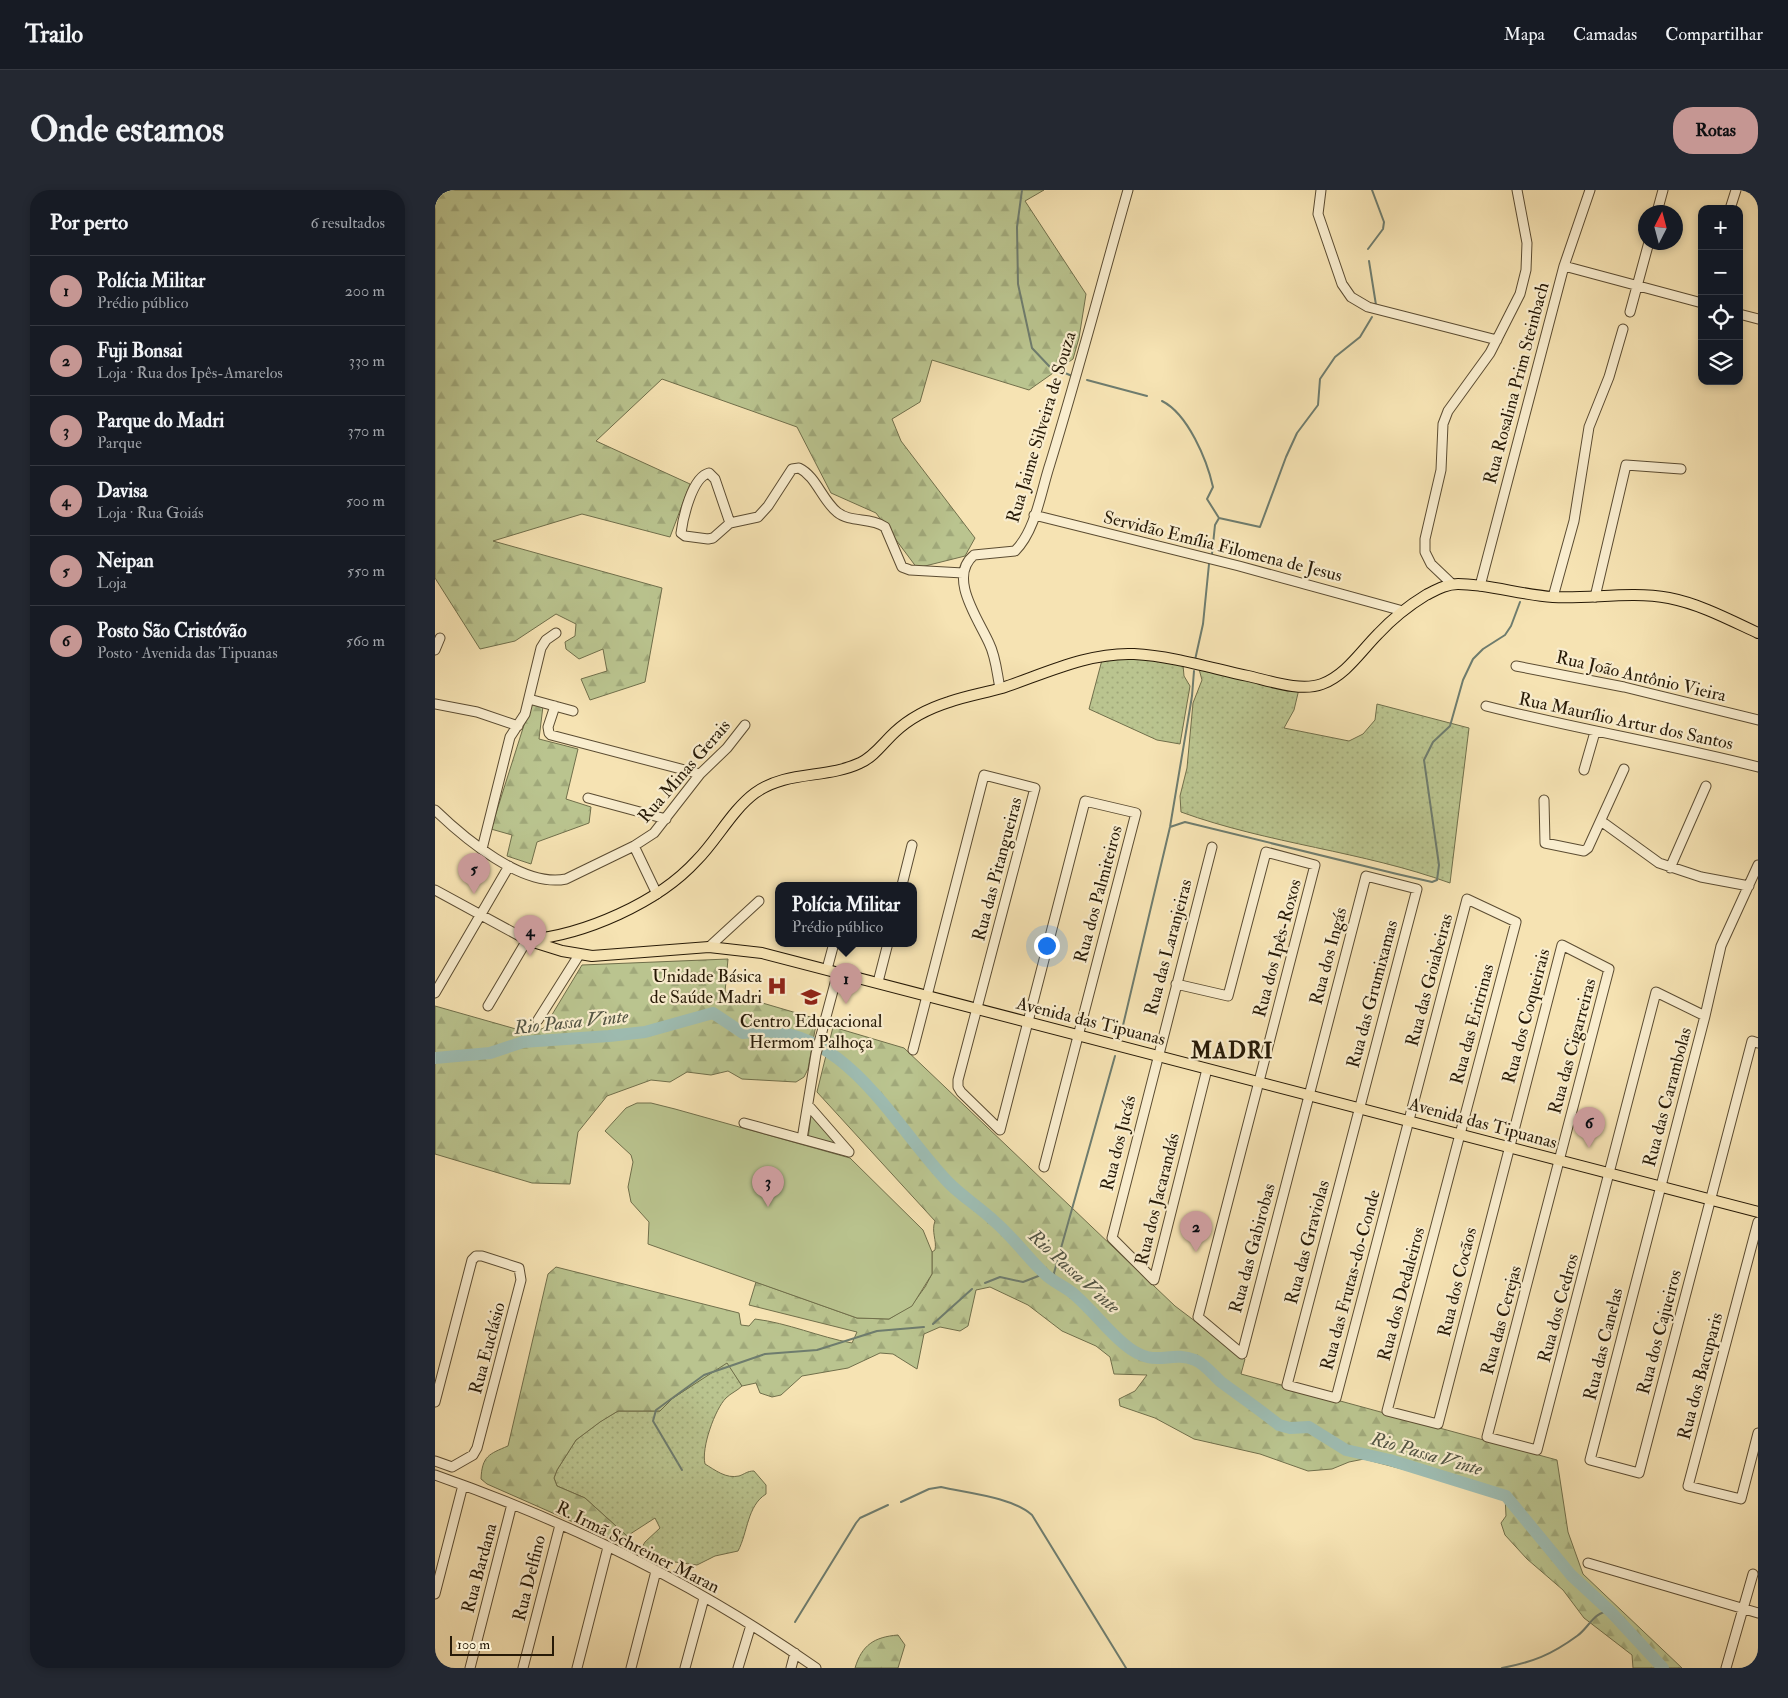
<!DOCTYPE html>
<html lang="pt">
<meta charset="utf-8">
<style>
body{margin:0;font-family:"IM FELL Double Pica",serif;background:#242831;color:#f1f3f6}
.controls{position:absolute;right:15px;top:15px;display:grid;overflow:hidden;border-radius:10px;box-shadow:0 2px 8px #0003}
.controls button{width:45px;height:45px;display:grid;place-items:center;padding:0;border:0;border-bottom:1px solid #363941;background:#171b24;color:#f1f3f6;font:25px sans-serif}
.compass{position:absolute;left:1203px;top:15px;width:45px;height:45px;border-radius:50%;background:#171b24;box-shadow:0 2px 8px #0003;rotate:6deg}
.scale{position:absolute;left:15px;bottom:12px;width:104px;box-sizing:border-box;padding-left:5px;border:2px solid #271a07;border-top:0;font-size:14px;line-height:18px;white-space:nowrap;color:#271a07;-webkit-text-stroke:4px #f9edce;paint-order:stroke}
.you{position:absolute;left:611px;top:755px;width:18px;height:18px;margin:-12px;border:4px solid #fff;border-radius:50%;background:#1a73e8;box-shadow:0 0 0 8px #1a73e833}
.badge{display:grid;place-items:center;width:32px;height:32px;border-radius:50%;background:#c59692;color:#111;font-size:16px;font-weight:700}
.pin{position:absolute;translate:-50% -41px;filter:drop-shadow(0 1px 2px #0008)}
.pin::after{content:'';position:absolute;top:26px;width:18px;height:15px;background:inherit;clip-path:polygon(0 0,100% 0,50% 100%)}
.popup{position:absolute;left:340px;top:692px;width:142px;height:65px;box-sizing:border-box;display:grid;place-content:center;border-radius:10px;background:#171b24;filter:drop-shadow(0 1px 4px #0005);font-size:16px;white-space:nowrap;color:#9ea1a6}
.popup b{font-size:19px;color:#f1f3f6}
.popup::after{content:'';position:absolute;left:50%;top:100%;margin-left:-10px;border:10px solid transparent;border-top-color:#171b24}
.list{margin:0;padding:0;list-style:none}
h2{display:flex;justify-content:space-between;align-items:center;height:65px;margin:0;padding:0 20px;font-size:21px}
h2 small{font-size:16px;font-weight:400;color:#9ea1a6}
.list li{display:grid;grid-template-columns:32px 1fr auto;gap:15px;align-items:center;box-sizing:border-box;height:70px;padding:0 20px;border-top:1px solid #363941}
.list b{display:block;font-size:19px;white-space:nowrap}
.list p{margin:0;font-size:16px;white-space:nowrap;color:#9ea1a6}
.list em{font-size:16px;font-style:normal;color:#9ea1a6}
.icon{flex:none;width:28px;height:28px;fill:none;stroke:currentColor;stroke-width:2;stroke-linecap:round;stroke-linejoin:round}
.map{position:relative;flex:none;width:1323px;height:1478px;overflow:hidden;border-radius:20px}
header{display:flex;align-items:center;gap:30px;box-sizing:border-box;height:70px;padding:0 25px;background:#171b24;border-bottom:1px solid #363941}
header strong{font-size:24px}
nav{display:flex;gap:28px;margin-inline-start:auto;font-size:18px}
.intro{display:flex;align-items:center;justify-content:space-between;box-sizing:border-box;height:120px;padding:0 30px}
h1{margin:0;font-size:35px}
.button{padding:12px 22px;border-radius:20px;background:#c59692;color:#111;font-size:18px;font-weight:700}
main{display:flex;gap:30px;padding:0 30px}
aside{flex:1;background:#171b24;border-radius:20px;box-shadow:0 2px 8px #0003}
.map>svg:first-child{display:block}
.grass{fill:url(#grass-dots);stroke:#706f4b}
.forest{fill:url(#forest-firs);stroke:#706f4b}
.green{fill:#bac48f;stroke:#706f4b}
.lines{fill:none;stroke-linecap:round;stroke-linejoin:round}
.stream{stroke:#6e7c6e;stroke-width:2}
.river{stroke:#9ebdb3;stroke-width:12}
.minor-casing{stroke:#5b4c32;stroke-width:11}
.major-casing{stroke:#271a07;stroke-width:12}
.minor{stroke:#f9edce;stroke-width:9}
.major{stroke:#f6e3b3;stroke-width:10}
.labels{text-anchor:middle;stroke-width:4.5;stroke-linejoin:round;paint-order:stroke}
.street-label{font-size:18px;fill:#271a07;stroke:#f9edce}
.poi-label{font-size:18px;fill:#271a07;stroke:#f9edce;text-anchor:end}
.water-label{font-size:19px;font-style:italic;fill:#515343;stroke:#f9edce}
.district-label{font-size:22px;font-weight:bold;letter-spacing:1px;fill:#271a07;stroke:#f9edce}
</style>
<header>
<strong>Trailo</strong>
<nav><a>Mapa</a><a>Camadas</a><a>Compartilhar</a></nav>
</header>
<div class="intro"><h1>Onde estamos</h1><a class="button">Rotas</a></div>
<main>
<aside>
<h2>Por perto<small>6 resultados</small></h2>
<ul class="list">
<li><span class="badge">1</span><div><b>Polícia Militar</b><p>Prédio público</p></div><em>200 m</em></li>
<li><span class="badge">2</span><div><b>Fuji Bonsai</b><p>Loja · Rua dos Ipês-Amarelos</p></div><em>330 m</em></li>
<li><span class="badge">3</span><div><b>Parque do Madri</b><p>Parque</p></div><em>370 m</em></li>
<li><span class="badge">4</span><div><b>Davisa</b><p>Loja · Rua Goiás</p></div><em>500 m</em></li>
<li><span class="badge">5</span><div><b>Neipan</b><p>Loja</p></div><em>550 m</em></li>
<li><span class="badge">6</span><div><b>Posto São Cristóvão</b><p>Posto · Avenida das Tipuanas</p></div><em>560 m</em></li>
</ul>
</aside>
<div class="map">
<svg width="1323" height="1478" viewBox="0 0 1323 1478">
<defs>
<pattern id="grass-dots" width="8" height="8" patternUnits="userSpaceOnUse" patternTransform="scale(1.25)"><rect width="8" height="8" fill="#bac48f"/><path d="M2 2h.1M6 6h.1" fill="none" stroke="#a0a87a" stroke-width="1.8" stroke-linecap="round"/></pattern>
<pattern id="forest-firs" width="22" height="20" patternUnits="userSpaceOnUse" patternTransform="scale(1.25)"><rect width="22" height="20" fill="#bac48f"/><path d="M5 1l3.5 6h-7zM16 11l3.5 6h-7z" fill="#a0a87a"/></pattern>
</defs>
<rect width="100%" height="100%" fill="#f6e3b3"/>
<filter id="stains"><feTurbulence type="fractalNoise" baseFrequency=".004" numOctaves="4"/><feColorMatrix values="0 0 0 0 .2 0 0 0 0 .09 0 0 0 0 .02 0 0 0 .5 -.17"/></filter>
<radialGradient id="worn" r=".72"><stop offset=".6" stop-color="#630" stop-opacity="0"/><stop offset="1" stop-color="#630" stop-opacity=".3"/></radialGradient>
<path class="grass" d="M693 467 748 475 749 486 755 496 745 554 722 550 654 519 667 470Z
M764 479 864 499 859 520 849 538 914 551 928 544 940 530 942 514 1034 538 1015 693C927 661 834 654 746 622L745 606 752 578 758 513 767 490Z
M292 1172 307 1196C302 1201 296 1203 291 1208 280 1219 266 1258 270 1274 280 1280 291 1289 304 1286 310 1284 312 1281 319 1281L331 1295V1304C312 1316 313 1342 303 1361L280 1366 262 1375 240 1372 206 1359 210 1352 225 1338 220 1328 192 1346 150 1308 122 1296 119 1288 122 1280 141 1250 166 1231 183 1221H225L238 1208Z"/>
<path class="forest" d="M0 0H609L590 11 651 104 644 148 638 169 594 200 497 170 485 212 457 229 466 251 540 348 530 366 482 378 441 323 396 303 362 237 227 189 161 251 255 294 235 347 147 324 58 351 227 398 210 492 155 510 146 489 172 481 168 459 144 469 131 459 130 452 140 446 141 434 121 424 80 451 45 459 0 388Z
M96 513 108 516 104 549 143 559 131 609 156 617 154 633 102 652 96 674 72 666 77 645 56 639Z
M293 769 290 802 382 829 373 879 369 887 361 892 307 889 293 881 276 885 252 882 235 892 216 890 172 906 143 942 135 994 97 993 0 964V816L95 843 109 838 147 775Z
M398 837 469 858 740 1116 810 1169 806 1184 1122 1270 1133 1342 1148 1384 1247 1478H1198L1197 1465 1149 1428 1128 1400 1092 1369 1070 1345 1066 1333 1071 1326 1070 1306 929 1269 914 1272 897 1279 873 1281 825 1264 759 1249 720 1228 685 1216 684 1209 700 1201 712 1185 679 1184 675 1167 661 1156 627 1141 593 1115 555 1097 541 1100 533 1136 525 1141 505 1137 489 1144 482 1179 458 1164 445 1163 413 1178 367 1186 346 1205 337 1207 325 1203 321 1193 307 1196 292 1173 238 1208 225 1221H183L165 1232 141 1250 122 1280 119 1288 122 1296 150 1308 192 1346 181 1351 52 1294 46 1289C47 1266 54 1264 73 1256L113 1084 121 1077 304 1123 306 1135 314 1136 320 1129C353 1133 384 1147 417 1153L422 1142 314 1115 321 1092 422 1128 454 1129 477 1115 490 1097 497 1084V1062L500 1060C502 1050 496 1042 500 1031L382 902Z
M463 1445 470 1455 463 1478H420C427 1455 439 1447 463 1445Z"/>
<path class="green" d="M202 913H216L240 919 415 968 488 1040 497 1062V1084L477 1116 454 1129 422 1128 213 1054 214 1032 196 1012 193 997 198 972 196 965 170 941 191 918Z
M376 925 404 955 373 949Z"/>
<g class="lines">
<path class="stream" d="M587 0 582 37 583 94 597 158 614 176 637 186
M933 59 948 39 949 32 937 0
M934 71 941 115
M652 190 712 206
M727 211C753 224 772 270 778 297L772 309 784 328
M784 328 825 337 851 267 862 243 883 215 885 189 900 167 925 147 937 127
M777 364 780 335 784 328
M760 470 768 434 774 374
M735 637 750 632 962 684 997 692 1002 690 1004 675 989 570 998 552 1015 536 1028 490 1038 469 1048 459 1070 445 1076 436 1085 412
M685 848 735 637 757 506 759 481
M620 1091 619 1083 680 866
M550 1093 565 1087 588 1092 606 1085 612 1086
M498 1134 537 1099
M247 1280 218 1231 221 1220 269 1185 330 1164 382 1160 442 1141 489 1137
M466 1312 494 1299 506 1297C532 1303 577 1307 597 1325L691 1478
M360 1432 421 1333 425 1328 453 1315
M1067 1478C1098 1472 1116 1465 1142 1446 1154 1438 1159 1420 1176 1422"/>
<path class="river" d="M0 868 55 863 88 852 174 846 210 842 278 823 308 843C405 826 456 932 512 991 525 1005 543 1016 558 1030 577 1046 592 1067 610 1084 619 1093 632 1097 641 1106 658 1121 671 1139 689 1154 721 1181 733 1159 760 1170 770 1174 778 1185 786 1192 805 1206 825 1220 844 1235L855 1238 874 1237 911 1260 955 1270 1071 1306 1136 1385 1176 1422 1228 1478"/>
<defs>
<path id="minor" d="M886 0 883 24 907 94 916 107 933 117 1062 150
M1295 19 1301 0
M1222 22 1228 0
M1129 76 1267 113
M1195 122 1214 52
M1304 124 1323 129
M599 325 804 376 968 421
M295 333 280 289 274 283C257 287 248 328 246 343L250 346 273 349 278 348 295 333 323 327 333 316 357 279 364 278C381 286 387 310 402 322 415 333 436 327 450 337L467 377 475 380 528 383
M1017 394 996 374 990 362V349L1006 280 1008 234 1013 221 1055 163 1085 104 1091 80 1092 53 1082 0
M1045 396 1129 76 1155 0
M1118 407 1139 331 1154 237 1174 187 1188 139
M1160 407 1191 275 1246 279
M0 460 5 448
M1081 476 1189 497 1323 530
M565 498C562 484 561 467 554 453 544 430 512 387 539 365L580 361C601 340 606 301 615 274 643 183 667 91 693 0
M94 509 138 521
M0 514 42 522 83 536
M120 516 113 537 114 543 116 545 265 584
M1051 516C1141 539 1233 554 1323 577
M1149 580 1160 542
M153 608 231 629
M1109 610 1110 653 1149 661 1153 658 1189 579
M0 620C29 648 88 698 131 689L199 656 219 643 265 584 292 558 310 535
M1166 631 1224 673 1266 687 1314 696
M199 656 222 704
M47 659 75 547 90 524 106 458 111 450 121 443
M1323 675 1286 756 1270 826 1155 1270 1204 1283 1317 851 1323 853
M1235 678 1271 596
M467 695 477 655
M0 700 92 750 53 816
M274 757 324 711
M392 779 399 753
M443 792 453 753
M741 794 793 806 831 662 880 675 763 1127 807 1164 931 686 982 699 852 1195 901 1208 1032 709 1081 732 952 1221 1003 1234 1127 755 1174 779 1052 1247 1102 1260 1221 802 1270 826
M0 803 74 676
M103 830 144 765
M478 860 549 585 600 598 523 890V897L526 902 565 940 650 611 701 623 609 977
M772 879 719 1090 677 1048 777 657
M373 915 414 962
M309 933 414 962
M367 949 381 864 403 782
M1323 1032 1253 1296 1306 1309 1323 1243
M0 1212 37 1070 41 1066H47L84 1078 86 1090 42 1258 38 1265 17 1277 0 1271
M0 1285C134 1332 265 1396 381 1478
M1153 1373 1323 1423
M0 1404 28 1295
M35 1478 77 1314
M88 1478 125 1335
M142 1478 173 1357
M196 1478 221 1381
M250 1478 269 1408
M303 1478 316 1435
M356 1478 360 1463
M1291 1478 1318 1384"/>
<path id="major" d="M92 750C149 745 223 713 262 670 282 650 297 620 320 603 352 580 391 589 425 573 439 567 449 552 460 542 475 528 495 518 514 512 531 506 549 503 567 498 609 484 653 462 699 464 737 466 776 478 813 486 835 491 866 502 887 494 911 485 926 461 943 444 957 429 973 416 991 405 1001 400 1011 394 1023 394 1054 394 1086 405 1118 407 1156 409 1196 401 1234 408 1265 414 1295 430 1323 443
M95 751 127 761 157 766 274 757 327 763 1323 1022"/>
</defs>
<use href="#minor" class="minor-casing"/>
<use href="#major" class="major-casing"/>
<use href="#minor" class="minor"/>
<use href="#major" class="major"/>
</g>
<defs>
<symbol id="hospital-bare" viewBox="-9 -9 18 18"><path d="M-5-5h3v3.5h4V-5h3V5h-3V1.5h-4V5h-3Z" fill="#8f2418" stroke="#f9edce" stroke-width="2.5" paint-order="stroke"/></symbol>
<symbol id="school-bare" viewBox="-9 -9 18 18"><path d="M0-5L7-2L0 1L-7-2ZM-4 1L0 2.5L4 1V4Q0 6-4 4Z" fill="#8f2418" stroke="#f9edce" stroke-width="2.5" paint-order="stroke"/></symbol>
</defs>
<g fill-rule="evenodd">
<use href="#hospital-bare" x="328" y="782" width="28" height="28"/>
<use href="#school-bare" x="362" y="793" width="28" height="28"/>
</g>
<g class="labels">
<g class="street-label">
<text transform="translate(1081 193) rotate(-75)" y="6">Rua Rosalina Prim Steinbach</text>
<text transform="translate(606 237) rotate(-73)" y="6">Rua Jaime Silveira de Souza</text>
<text transform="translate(788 356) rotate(14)" y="6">Servidão Emília Filomena de Jesus</text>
<text transform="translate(1206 486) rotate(13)" y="6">Rua João Antônio Vieira</text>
<text transform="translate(1191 531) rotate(12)" y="6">Rua Maurílio Artur dos Santos</text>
<text transform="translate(249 581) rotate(-49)" y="6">Rua Minas Gerais</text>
<text transform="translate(562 679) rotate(-75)" y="6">Rua das Pitangueiras</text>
<text transform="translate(663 704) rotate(-75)" y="6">Rua dos Palmiteiros</text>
<text transform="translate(733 757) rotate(-75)" y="6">Rua das Laranjeiras</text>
<text transform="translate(842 758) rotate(-75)" y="6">Rua dos Ipês-Roxos</text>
<text transform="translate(893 766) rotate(-75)" y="6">Rua dos Ingás</text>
<text transform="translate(994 790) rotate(-75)" y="6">Rua das Goiabeiras</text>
<text transform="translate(937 804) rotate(-75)" y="6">Rua das Grumixamas</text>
<text transform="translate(1091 826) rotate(-75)" y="6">Rua dos Coqueirais</text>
<text transform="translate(656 831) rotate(14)" y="6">Avenida das Tipuanas</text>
<text transform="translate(1037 834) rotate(-75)" y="6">Rua das Eritrinas</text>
<text transform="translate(1137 856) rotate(-75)" y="6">Rua das Cigarreiras</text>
<text transform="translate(1232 907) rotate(-75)" y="6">Rua das Carambolas</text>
<text transform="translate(1048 933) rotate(15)" y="6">Avenida das Tipuanas</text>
<text transform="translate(683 953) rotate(-76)" y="6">Rua dos Jucás</text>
<text transform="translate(722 1009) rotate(-76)" y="6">Rua dos Jacarandás</text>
<text transform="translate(872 1052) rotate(-75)" y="6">Rua das Graviolas</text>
<text transform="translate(817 1058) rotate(-75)" y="6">Rua das Gabirobas</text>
<text transform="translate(915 1090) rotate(-75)" y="6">Rua das Frutas-do-Conde</text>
<text transform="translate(1022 1092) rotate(-76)" y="6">Rua dos Cocãos</text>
<text transform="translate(966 1104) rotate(-75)" y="6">Rua dos Dedaleiros</text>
<text transform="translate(1123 1118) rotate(-75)" y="6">Rua dos Cedros</text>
<text transform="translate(1066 1130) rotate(-75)" y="6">Rua das Cerejas</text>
<text transform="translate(1224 1142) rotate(-75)" y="6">Rua dos Cajueiros</text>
<text transform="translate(1168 1154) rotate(-76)" y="6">Rua das Canelas</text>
<text transform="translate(52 1158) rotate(-75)" y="6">Rua Euclásio</text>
<text transform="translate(1265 1186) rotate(-75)" y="6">Rua dos Bacuparis</text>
<text transform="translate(203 1357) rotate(27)" y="6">R. Irmã Schreiner Maran</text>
<text transform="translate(44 1378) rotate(-75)" y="6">Rua Bardana</text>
<text transform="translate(94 1388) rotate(-76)" y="6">Rua Delfino</text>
</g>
<g class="poi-label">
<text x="327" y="792">Unidade Básica<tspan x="327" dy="21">de Saúde Madri</tspan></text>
<text x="376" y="837" text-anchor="middle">Centro Educacional<tspan x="376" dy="21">Hermom Palhoça</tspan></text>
</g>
<g class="water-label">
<text transform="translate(136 831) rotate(-6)" y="7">Rio Passa Vinte</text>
<text transform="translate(640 1081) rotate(42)" y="7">Rio Passa Vinte</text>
<text transform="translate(992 1263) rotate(16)" y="7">Rio Passa Vinte</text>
</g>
<g class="district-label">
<text x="797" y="868">MADRI</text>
</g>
</g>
<rect width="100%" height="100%" filter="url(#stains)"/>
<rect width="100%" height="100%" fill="url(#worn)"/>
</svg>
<div class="controls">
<button>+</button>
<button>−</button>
<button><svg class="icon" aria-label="locate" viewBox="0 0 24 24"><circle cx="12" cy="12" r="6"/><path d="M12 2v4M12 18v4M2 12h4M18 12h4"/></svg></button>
<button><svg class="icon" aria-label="layers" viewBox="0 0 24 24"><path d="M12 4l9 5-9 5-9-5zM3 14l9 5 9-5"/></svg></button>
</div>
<svg class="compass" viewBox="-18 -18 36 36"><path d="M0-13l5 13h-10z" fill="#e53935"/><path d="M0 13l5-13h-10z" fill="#9ea1a6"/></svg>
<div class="scale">100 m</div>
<div class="you"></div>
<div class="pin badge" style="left:411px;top:814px">1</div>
<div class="popup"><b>Polícia Militar</b>Prédio público</div>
<div class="pin badge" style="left:761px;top:1062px">2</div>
<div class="pin badge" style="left:333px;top:1017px">3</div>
<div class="pin badge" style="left:95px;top:766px">4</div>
<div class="pin badge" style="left:39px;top:704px">5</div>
<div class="pin badge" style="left:1154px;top:958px">6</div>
</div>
</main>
